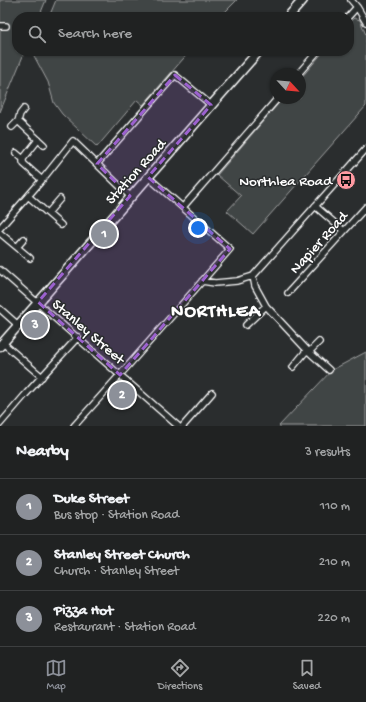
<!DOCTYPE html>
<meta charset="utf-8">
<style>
body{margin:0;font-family:"Gochi Hand",sans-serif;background:#282a2a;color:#f1f3f6}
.compass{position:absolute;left:270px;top:68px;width:36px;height:36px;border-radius:50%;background:#202222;box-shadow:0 1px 3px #0004;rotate:116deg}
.you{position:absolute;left:198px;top:228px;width:14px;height:14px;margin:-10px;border:3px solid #fff;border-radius:50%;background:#1a73e8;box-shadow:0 0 0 6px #1a73e833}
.badge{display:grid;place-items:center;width:26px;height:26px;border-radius:50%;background:#8c9099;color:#fff;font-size:13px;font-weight:700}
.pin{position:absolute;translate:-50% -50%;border:2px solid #fff;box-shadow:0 1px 4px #0006}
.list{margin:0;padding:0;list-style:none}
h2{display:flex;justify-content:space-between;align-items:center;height:52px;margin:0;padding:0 16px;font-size:17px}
h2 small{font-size:13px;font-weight:400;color:#a2a4a5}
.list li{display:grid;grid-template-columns:26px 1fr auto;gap:12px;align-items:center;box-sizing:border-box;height:56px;padding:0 16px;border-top:1px solid #3d3f40}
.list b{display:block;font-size:15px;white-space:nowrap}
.list p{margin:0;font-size:13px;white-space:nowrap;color:#a2a4a5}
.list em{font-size:13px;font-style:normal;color:#a2a4a5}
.icon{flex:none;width:22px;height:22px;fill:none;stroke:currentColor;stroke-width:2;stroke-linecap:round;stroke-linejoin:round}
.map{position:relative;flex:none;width:366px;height:426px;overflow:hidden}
.search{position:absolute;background:#202222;box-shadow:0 1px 3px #0004;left:12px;right:12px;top:12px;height:44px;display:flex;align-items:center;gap:10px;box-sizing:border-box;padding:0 14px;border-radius:16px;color:#a2a4a5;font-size:15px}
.sheet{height:220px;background:#202222}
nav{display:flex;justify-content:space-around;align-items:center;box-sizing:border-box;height:56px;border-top:1px solid #3d3f40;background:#202222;font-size:11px;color:#a2a4a5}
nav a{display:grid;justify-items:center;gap:2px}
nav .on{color:#8c9099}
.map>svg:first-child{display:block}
.green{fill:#414445;stroke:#a0a2a2}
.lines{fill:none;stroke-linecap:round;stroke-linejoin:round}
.street-casing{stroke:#fff;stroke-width:8}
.secondary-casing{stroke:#fff;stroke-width:11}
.street{stroke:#2a2d2e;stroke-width:5.5}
.secondary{stroke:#2a2d2e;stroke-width:8}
.marked{fill:#9c61cf;fill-opacity:0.2;stroke:#9c61cf;stroke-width:3;stroke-dasharray:8 5;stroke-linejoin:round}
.labels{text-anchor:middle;stroke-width:3;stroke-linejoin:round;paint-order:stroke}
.street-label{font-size:15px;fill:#fff;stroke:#2a2d2e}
.poi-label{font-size:15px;fill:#fff;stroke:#2a2d2e;text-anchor:end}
.district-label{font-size:19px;font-weight:bold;letter-spacing:1px;fill:#fff;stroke:#2a2d2e}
</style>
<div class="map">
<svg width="366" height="426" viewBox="0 0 366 426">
<rect width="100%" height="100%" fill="#2a2d2e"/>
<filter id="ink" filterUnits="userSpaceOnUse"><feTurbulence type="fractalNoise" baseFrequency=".025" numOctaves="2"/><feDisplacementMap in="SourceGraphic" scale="8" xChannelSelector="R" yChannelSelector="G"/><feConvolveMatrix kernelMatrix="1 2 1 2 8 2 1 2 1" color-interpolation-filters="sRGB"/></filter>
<g filter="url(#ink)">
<path class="green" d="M0 0H46L39 17H17V51H25L0 112Z
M56 0H237L220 17H49Z
M354 18 360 20 366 35V106L253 234 227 211 241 196 217 175 283 98H300V79L324 51H349V24Z
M34 51H190L143 105 137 100 97 147 62 114 54 103 48 82 33 54Z
M366 352V426H279L332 370Z"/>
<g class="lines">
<defs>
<path id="street" d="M351 0 357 7 366 22
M348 17 357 7
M0 26H6
M298 74 318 51
M18 121 44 145
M12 127 18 121 20 114 24 109
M38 140 23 159V162L24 164 42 180
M16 153 23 159
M97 164 175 75 211 105
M28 196 61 225
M315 206 344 231
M183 207 278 98
M48 213 60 199
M0 228 42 180 73 141 130 196
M0 233 30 258
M17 247 24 239
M0 270 178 426
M253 276 255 286 266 306 307 350 329 370
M202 281 215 283 237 281 253 276 366 149
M288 293 366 207
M0 309 18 325
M246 325 266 306
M3 343 42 377
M309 352 319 342
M293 367 307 350
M0 424 25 395 78 337
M74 426C127 368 179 308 230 249L148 177
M183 426 212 393"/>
<path id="secondary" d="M288 17 303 0
M0 346 259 51"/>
</defs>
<use href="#street" class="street-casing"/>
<use href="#secondary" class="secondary-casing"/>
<use href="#street" class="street"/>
<use href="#secondary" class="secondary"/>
</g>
</g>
<path class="marked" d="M175 75 211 105 148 177 230 249 120 375 38 302 130 196 97 164Z"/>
<defs>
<symbol id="bus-disc" viewBox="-11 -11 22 22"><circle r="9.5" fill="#ff9aa2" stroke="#2a2d2e"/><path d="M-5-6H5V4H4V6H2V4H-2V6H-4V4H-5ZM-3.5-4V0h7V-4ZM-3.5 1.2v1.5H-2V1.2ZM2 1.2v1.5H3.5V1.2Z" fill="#111"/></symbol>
</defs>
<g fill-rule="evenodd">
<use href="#bus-disc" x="335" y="169" width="22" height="22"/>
</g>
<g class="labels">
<g class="street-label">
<text transform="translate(135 171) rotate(-48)" y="5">Station Road</text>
<text transform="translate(318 242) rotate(-48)" y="5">Napier Road</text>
<text transform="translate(89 331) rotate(41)" y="5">Stanley Street</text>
</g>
<g class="poi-label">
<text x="332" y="185">Northlea Road</text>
</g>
<g class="district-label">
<text x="216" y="316">NORTHLEA</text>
</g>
</g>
</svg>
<svg class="compass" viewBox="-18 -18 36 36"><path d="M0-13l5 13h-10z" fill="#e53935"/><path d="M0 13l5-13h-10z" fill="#a2a4a5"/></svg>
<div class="you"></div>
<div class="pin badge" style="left:104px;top:234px">1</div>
<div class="pin badge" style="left:122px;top:395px">2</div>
<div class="pin badge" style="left:35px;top:325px">3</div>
<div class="search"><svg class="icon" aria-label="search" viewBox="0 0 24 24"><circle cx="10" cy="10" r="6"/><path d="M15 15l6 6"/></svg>Search here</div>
</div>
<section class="sheet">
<h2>Nearby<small>3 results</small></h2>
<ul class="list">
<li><span class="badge">1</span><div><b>Duke Street</b><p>Bus stop · Station Road</p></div><em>110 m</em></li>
<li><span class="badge">2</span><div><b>Stanley Street Church</b><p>Church · Stanley Street</p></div><em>210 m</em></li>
<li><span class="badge">3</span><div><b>Pizza Hot</b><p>Restaurant · Station Road</p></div><em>220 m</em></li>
</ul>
</section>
<nav>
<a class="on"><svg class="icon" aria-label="map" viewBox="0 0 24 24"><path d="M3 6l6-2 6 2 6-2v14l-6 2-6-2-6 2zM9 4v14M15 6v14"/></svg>Map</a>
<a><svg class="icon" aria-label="directions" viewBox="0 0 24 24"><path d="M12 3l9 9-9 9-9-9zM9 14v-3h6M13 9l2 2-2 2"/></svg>Directions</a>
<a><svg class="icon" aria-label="saved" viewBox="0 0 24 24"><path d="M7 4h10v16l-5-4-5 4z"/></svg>Saved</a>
</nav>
